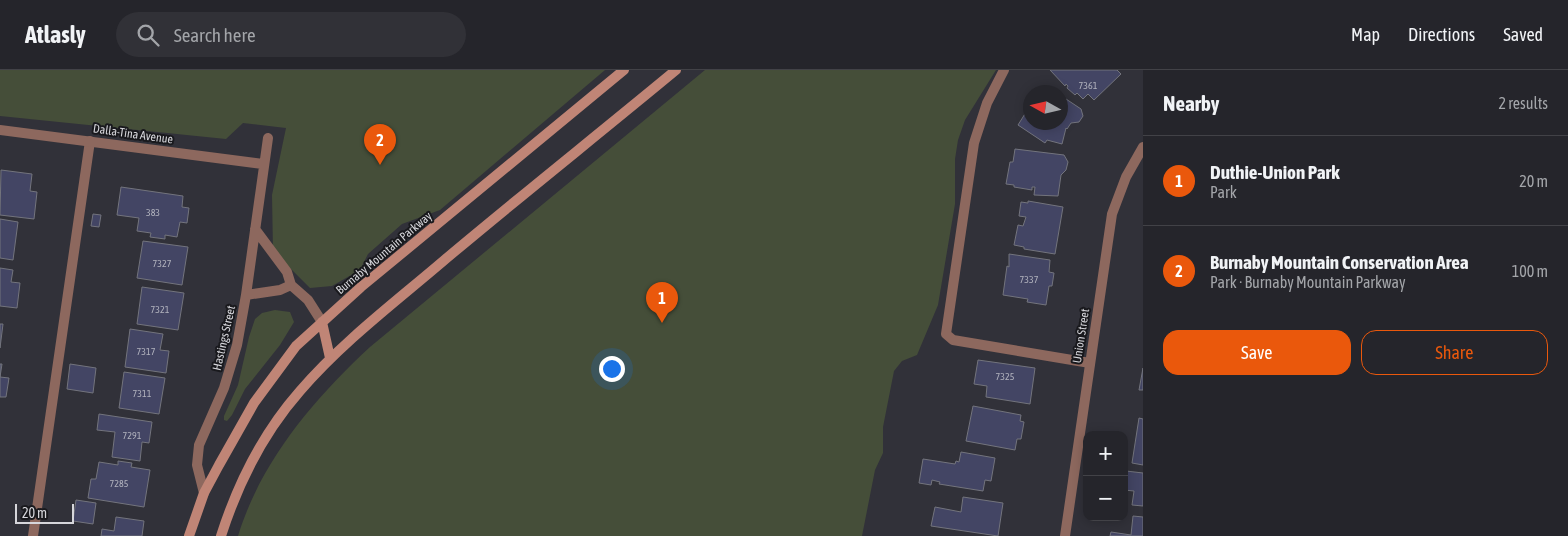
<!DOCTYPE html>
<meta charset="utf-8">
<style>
body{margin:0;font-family:"Asap Condensed",sans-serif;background:#313137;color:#f1f3f6}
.controls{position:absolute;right:15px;bottom:15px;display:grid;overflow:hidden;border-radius:10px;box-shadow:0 2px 12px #0003}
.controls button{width:45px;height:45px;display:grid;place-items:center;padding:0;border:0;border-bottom:1px solid #424247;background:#25252b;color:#f1f3f6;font:25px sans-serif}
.compass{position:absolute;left:1023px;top:15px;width:45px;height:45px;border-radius:50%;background:#25252b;box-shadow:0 2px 12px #0003;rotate:278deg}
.scale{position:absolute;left:15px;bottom:12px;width:59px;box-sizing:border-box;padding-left:5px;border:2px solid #d6d6db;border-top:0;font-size:14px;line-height:18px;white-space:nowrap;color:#d6d6db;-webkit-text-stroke:4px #19191d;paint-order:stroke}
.you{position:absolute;left:611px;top:298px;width:18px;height:18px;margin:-12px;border:4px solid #fff;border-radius:50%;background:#1a73e8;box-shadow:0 0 0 8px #1a73e833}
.badge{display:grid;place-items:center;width:32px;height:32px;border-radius:50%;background:#ea580c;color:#fff;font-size:16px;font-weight:700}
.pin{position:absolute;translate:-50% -41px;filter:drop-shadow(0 1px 2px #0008)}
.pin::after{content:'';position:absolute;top:26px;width:18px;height:15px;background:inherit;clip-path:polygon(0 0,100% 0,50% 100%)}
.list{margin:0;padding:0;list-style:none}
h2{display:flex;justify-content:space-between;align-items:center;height:65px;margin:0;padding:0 20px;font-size:21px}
h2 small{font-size:16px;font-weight:400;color:#a3a5a9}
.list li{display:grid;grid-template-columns:32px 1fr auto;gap:15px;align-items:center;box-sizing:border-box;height:90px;padding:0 20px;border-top:1px solid #424247}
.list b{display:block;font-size:19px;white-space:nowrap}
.list p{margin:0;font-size:16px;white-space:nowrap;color:#a3a5a9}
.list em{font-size:16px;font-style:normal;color:#a3a5a9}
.actions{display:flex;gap:10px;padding:15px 20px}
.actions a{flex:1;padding:11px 0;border:1px solid #ea580c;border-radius:15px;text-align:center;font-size:18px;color:#ea580c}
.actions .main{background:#ea580c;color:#fff}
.icon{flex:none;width:28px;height:28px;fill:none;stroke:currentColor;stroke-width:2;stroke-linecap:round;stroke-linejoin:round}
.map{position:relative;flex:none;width:1143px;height:466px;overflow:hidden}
header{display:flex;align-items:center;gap:30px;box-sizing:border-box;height:70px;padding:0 25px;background:#25252b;border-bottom:1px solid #424247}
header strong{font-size:24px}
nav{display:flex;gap:28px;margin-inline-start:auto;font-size:18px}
.search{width:350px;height:45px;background:#313137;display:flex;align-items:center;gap:12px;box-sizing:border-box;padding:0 18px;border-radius:28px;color:#a3a5a9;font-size:19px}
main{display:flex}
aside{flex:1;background:#25252b}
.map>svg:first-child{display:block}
.green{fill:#454e39}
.building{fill:#434564;stroke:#73747d}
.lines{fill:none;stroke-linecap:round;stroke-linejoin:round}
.service{stroke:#8d685e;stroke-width:10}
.minor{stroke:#8d685e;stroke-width:10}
.secondary{stroke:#c08576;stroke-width:10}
.labels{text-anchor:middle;stroke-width:4;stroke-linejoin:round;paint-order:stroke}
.number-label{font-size:10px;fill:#b1b2bd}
.street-label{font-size:12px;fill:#d6d6db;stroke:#19191d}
</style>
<header>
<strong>Atlasly</strong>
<div class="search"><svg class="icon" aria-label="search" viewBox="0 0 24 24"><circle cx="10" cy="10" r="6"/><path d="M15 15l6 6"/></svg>Search here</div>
<nav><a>Map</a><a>Directions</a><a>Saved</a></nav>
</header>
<main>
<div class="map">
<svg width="1143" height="466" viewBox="0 0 1143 466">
<rect width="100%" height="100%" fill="#313139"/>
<path class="green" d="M0 0H605L440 140 402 154 368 184 360 200 332 216 310 218 273 181 272 125 286 58 243 53 226 69 0 46Z
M705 0H996L965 50 958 70 955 89V134L938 235 917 285 902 291 894 301 883 357V383L875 400 862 466H238C261 391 313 330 370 277Z
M275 240 290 242 294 252 280 275 245 319 232 345 227 351 224 350V346L238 315 249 267 255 249 262 243Z"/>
<path class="building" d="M1050 0H1117L1121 4 1094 30 1088 24 1083 29 1077 23 1075 25 1067 18 1068 16 1066 14 1065 16Z
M1060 25 1081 39 1083 46 1079 52 1071 53 1067 59 1066 58 1062 74 1047 70 1045 73 1018 55 1028 39 1030 41V52H1060Z
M1015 79 1064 85 1068 92 1066 100 1061 105 1058 126 1034 125 1035 117H1032V120L1014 117V115L1006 114 1010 92H1013Z
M1 100 32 104 30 121 37 122 34 149 0 145Z
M121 117 183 126 182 137 189 138 187 153 180 152 177 167 165 165V169L150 167 151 163 137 161 139 148 117 145Z
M1028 131 1063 137 1055 184 1024 179V177L1014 175 1018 155 1023 156 1026 147 1019 146 1021 132 1028 133Z
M93 144 101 145 99 157 91 156Z
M0 149 18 152 13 190 0 188Z
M143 171 188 177 182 215 137 208Z
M1009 184 1050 190 1049 202 1054 203 1052 216H1049L1046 235 1027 232 1028 229 1003 225 1007 196 1009 197Z
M0 198 13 200 11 212 20 213 17 238 0 236Z
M142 217 184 223 178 260 137 254Z
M0 254H3L0 278Z
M130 259 163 264 160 280 169 281 166 303 125 297Z
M978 290 1035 298 1030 334 986 327 987 316 974 314Z
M0 294H2L0 307 9 308 6 327H0Z
M70 294 96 298 93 323 67 319Z
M1143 298V320H1139Z
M124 302 165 308 159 344 119 338Z
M973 336 1021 345 1020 351 1024 352 1021 369H1017L1015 380 966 371Z
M99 344 152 352 149 373 142 372 140 391 112 387 115 362 97 360Z
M1139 348 1143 349V395L1132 393Z
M961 382 995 388 991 411 985 410 983 421 939 414 940 412 932 410 931 415 919 413 923 389 955 394 956 391 959 392Z
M118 391 132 393 131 397 150 400 144 437 88 428 91 409H96L99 392 118 395Z
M1126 401 1143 403V436L1132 435 1134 421 1124 420Z
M963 427 1003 433 998 466 931 456 935 437 961 442Z
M76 430 96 433 93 454 73 451Z
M1133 446 1143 447V466H1110L1111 462 1131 465Z
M116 447 144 451 142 466H101L102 459 114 461Z"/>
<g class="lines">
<path class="service" d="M1004 0 987 33 974 73 946 264 953 270 1090 293
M33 466 90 71"/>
<path class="minor" d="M0 60 263 94
M255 159 287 202 291 215 308 230 322 252
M246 225 280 220 291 215
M204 423 197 395 199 375 224 318 237 275 246 225 268 68
M1065 466 1112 144 1126 107 1143 77"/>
<path class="secondary" d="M322 252 330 288
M189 466 204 423 219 395 254 333 296 276 361 217 624 0
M221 466C238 413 263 363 300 321 343 271 398 230 448 187 523 124 600 63 676 0"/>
</g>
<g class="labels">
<g class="number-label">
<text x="1088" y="19">7361</text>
<text x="153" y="146">383</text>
<text x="162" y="197">7327</text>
<text x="1029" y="213">7337</text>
<text x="160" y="243">7321</text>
<text x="146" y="285">7317</text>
<text x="1005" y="310">7325</text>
<text x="142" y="327">7311</text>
<text x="132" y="369">7291</text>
<text x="119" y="417">7285</text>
</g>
<g class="street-label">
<text transform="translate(133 64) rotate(8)" y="4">Dalla-Tina Avenue</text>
<text transform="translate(384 183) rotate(-40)" y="4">Burnaby Mountain Parkway</text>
<text transform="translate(1081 266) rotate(-81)" y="4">Union Street</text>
<text transform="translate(224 268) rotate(-77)" y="4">Hastings Street</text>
</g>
</g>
</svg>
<div class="controls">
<button>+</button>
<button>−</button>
</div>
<svg class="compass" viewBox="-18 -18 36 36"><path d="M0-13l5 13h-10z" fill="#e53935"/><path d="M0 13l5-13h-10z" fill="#a3a5a9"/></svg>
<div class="scale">20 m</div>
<div class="you"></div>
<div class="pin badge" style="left:662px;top:253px">1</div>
<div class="pin badge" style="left:380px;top:95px">2</div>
</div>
<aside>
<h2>Nearby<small>2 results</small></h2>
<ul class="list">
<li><span class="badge">1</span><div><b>Duthie-Union Park</b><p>Park</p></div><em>20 m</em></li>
<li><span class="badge">2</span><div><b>Burnaby Mountain Conservation Area</b><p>Park · Burnaby Mountain Parkway</p></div><em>100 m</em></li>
</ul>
<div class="actions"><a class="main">Save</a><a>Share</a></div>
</aside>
</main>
